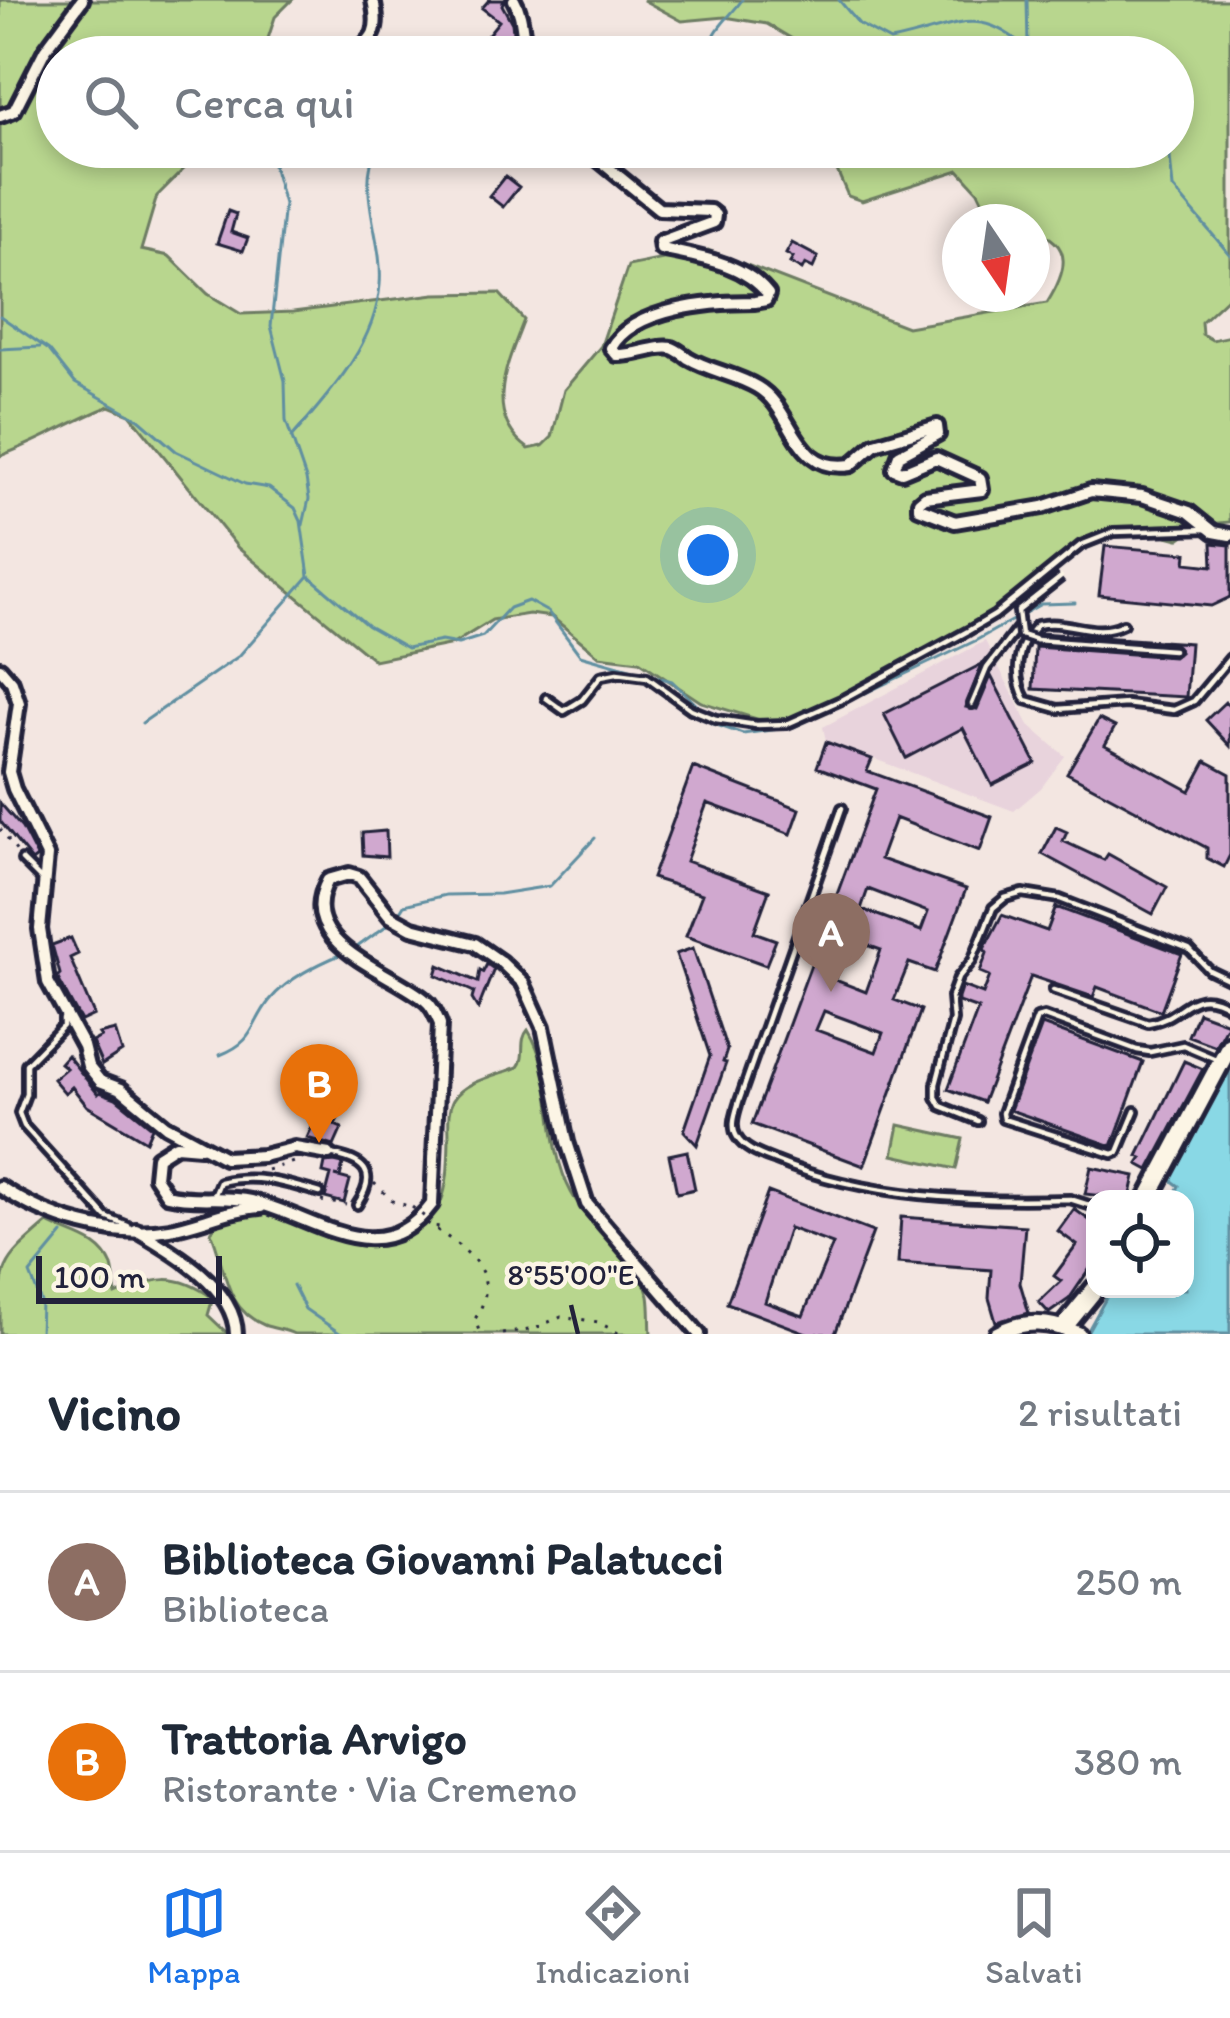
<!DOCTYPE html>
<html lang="it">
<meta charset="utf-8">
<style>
body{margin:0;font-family:Itim,sans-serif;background:#f6f6f7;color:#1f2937}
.controls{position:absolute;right:36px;bottom:36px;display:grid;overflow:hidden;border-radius:24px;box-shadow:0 6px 18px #0003}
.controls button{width:108px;height:108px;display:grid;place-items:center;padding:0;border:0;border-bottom:3px solid #e0e1e3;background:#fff;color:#1f2937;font:60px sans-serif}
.compass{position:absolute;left:942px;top:204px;width:108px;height:108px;border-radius:50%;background:#fff;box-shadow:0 6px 18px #0003;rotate:167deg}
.scale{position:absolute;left:36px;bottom:30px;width:186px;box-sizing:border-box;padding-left:12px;border:6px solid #22223b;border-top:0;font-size:33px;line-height:42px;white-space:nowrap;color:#22223b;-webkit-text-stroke:9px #fcf5e5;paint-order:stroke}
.you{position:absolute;left:708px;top:555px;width:42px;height:42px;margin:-30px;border:9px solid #fff;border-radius:50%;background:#1a73e8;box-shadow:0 0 0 18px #1a73e833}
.badge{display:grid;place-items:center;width:78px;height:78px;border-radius:50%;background:#1a73e8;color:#fff;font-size:39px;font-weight:700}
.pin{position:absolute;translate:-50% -99px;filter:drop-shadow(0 3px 6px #0008)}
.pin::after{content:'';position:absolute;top:63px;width:42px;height:36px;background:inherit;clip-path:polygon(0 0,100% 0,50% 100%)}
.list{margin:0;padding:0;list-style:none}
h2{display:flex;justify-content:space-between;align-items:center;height:156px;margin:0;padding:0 48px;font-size:51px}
h2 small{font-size:39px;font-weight:400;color:#747a83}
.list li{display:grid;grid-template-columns:78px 1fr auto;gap:36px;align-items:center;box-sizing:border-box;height:180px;padding:0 48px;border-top:3px solid #e0e1e3}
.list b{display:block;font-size:45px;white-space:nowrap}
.list p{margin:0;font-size:39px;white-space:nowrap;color:#747a83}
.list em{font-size:39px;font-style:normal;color:#747a83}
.icon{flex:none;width:66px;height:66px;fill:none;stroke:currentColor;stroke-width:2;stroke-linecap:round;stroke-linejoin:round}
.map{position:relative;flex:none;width:1230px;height:1334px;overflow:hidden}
.search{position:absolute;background:#fff;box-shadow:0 6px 18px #0003;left:36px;right:36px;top:36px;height:132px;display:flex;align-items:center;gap:30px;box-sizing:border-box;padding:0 42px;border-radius:66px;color:#747a83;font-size:45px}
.sheet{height:516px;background:#fff}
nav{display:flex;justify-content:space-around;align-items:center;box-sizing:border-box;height:168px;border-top:3px solid #e0e1e3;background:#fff;font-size:33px;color:#747a83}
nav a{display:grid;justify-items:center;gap:6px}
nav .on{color:#1a73e8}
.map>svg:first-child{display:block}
.built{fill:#e8d3dc}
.green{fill:#b8d68e;stroke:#6d7c64;stroke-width:3}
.water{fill:#89d8e5;stroke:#608fa1;stroke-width:3}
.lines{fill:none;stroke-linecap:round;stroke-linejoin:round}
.stream{stroke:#608fa1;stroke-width:3}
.building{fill:#d0a8cf;stroke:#22223b;stroke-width:3;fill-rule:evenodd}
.service-casing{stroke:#22223b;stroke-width:14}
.minor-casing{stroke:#22223b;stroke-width:20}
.secondary-casing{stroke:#22223b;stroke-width:22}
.primary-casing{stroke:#22223b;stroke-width:26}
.path{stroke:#22223b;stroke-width:3;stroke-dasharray:3 9;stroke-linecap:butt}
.service{stroke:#fcf5e5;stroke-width:4.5}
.minor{stroke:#fcf5e5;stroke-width:10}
.secondary{stroke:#fcf5e5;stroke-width:14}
.primary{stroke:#fcf5e5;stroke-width:16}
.service-bridge-casing{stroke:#22223b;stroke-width:14;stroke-linecap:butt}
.path-bridge{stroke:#22223b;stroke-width:3;stroke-dasharray:3 9;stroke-linecap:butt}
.service-bridge{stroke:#fcf5e5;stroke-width:4.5}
.ticks{fill:none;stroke:#22223b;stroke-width:4.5}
.ticks-label{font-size:30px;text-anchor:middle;fill:#22223b;stroke:#fcf5e5;stroke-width:9;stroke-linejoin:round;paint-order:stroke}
</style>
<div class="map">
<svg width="1230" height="1334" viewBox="0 0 1230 1334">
<rect width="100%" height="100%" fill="#f3e6e1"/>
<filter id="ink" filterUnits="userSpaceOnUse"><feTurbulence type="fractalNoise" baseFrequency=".00833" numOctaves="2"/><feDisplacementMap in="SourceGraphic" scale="24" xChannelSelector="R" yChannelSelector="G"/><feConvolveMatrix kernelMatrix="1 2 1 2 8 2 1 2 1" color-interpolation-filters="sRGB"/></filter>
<g filter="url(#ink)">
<path class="built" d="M985 641 1029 725 1065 756 1041 788 1014 811 826 741 823 727Z"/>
<path class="green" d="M0 0H292L275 17 262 57H57V147H193L185 168 157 196 141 250 169 256 208 294 241 314 293 312 435 294 499 293 524 320C507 364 482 416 529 449L543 446 552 437 564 390 601 346 628 266 708 250 907 327 1047 303C1066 273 1076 243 1032 230V222H993L978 191 959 170 862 201 848 196 827 147H1173V57H805L792 39 767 24 725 17 682 21 643 0H1230V295L1201 322 1202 334 1212 340 1230 336V522L1199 525 1179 539 1152 532 1092 535 988 614 831 701 773 724 701 702 639 661 599 656 552 617 529 614 492 620 453 644 374 660 238 548 130 414 110 406C72 421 39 442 0 456Z
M528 1030C557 1076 544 1142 571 1192 591 1230 638 1254 649 1296 651 1308 650 1322 651 1334H294C284 1329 274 1329 264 1325 223 1308 226 1266 211 1232L218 1221C230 1218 243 1213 254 1212 302 1209 338 1258 386 1243 447 1224 448 1193 449 1137 449 1125 447 1111 453 1100 464 1081 498 1075 518 1067 527 1056 518 1041 528 1030Z
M899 1125 963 1139 956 1169 893 1155Z
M48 1223C71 1236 100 1238 112 1266 115 1276 114 1286 116 1295 156 1277 175 1271 213 1298L208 1315 228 1334H0C0 1264 0 1264 48 1223Z"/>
<path class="water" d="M1230 1069V1334H1086L1111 1289H1185V1199H1161L1163 1195 1173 1198 1179 1186 1171 1180Z"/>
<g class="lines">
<path class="stream" d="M839 0 859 24 890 41C960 27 978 0 1036 57
M1027 0 1028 46
M710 57C709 30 728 20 742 0
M268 147 284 204 271 326 285 381 286 421 306 479 309 499 303 525
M1169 147 1173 188 1230 255
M0 316 49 350 75 383 139 419 176 451 245 484 269 488 295 508 301 521 309 576 368 626 407 648 441 641 458 644 483 636 509 608 528 601 548 612 580 655 672 681 702 710
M0 349 40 347
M291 438C329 394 375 346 380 285 384 238 355 191 377 147
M142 723 239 656 309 576
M711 723 743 734 794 727 975 641 1041 604 1075 603
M399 913 404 905 446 895 499 894 550 886 595 838
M353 950 393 921
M220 1055C256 1041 250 1025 270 1000 288 978 318 964 344 953
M293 1285 305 1309 341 1334
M40 1334 41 1302 30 1274 63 1234"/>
</g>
<path class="building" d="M489 0H504L502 5 512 23 513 31 498 57 477 48 499 21 482 8Z
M505 176 519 187 503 207 489 196Z
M228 211 236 214 231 232 248 238 243 251 217 243Z
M792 243 818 257 813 268 805 264 802 270 790 263 793 258 786 254Z
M1212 543 1230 545V597L1211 606 1099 595 1105 546 1187 553 1186 563 1213 566Z
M1039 633 1190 643 1186 697 1033 689 1035 647 1173 657 1179 652 1173 643Z
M982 664 966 707 977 709 991 676 1036 763 992 785 963 728 906 758 884 714Z
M1225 702 1230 707V746L1206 720Z
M1099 719 1115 727 1105 745 1190 791 1206 761 1230 774V855L1224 867 1207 858V848L1067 773Z
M826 742 872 759 867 771 992 817 980 851 895 818 880 859 966 889 935 972 909 963 894 1000 921 1010 864 1166 752 1124 876 789 817 767ZM868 889 928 912 921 931 861 909ZM850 939 881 950 866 992 835 980ZM824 1011 883 1033 876 1052 816 1030Z
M693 767 800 809 791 834 707 803 686 861 769 891 754 932 776 940 766 965 686 936 702 894 652 878Z
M0 803 22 828 37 857 32 861 0 821Z
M1056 827 1067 832 1063 841 1104 860 1108 854 1167 887 1153 914 1042 854Z
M386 831 387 857 363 855 362 833Z
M1056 907 1182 954 1161 1011 1097 987 1093 997 1031 976 983 1102 948 1089 978 1009 958 1002V998L962 986 983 994 990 976 980 972 987 953 984 949 1002 915 1047 931Z
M71 938 78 954 70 958 94 1015 81 1021 57 977 60 974 52 945Z
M693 948 727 1050 723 1062 726 1063 697 1145 684 1131 710 1056 676 954Z
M487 964 494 969 478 1009 472 999 474 992 436 975 439 965 478 982 480 970 483 972Z
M1198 1012 1228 1023 1215 1046 1188 1036Z
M1042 1025 1143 1062 1112 1146 1010 1110Z
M115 1030 122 1052 102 1065 92 1042 101 1037 99 1034Z
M67 1055 98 1094 100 1092 116 1098 152 1127 146 1141 87 1106 72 1087 65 1093 53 1079 66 1068 60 1063Z
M1184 1061 1203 1069 1149 1170 1138 1164 1142 1158 1138 1156Z
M327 1114 338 1118 335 1125 342 1128 334 1146 307 1138 315 1120 324 1123Z
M687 1151 695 1189 677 1193 669 1155Z
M334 1162 343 1164 340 1177 335 1176 350 1180 344 1203 325 1198 331 1175 323 1173 325 1163Z
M1091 1167 1135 1176 1130 1199 1085 1194Z
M768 1192 873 1232 835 1334H809L727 1303ZM789 1228 833 1244 803 1316 765 1302Z
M1074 1209 1095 1224V1261L1069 1299 1049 1313 1039 1302 1061 1281 1054 1276 1077 1245 1058 1231Z
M901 1217 1025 1226 1020 1283 1029 1313 996 1322 989 1298 991 1270 898 1263Z"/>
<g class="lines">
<defs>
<path id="service" d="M1123 624C1093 639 1068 618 1037 625 1017 644 1012 676 1026 700L1058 709 1126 704 1174 710 1194 701 1230 658
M1036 640 1173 650
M546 698 564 711 582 700 601 676 617 673 647 677 691 709 716 719 756 725 787 724 841 700 968 631 995 615 1081 545 1114 532 1208 529
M972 704 987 668 1017 629
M842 808 739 1101C736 1112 730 1126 737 1137 744 1150 763 1156 776 1161 865 1198 974 1202 1070 1199L1095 1207
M22 860 42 880
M1053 990 1148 1023C1185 1018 1189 982 1230 1007
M63 1019V1026L26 1064V1094L19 1113 24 1126 106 1217 128 1226
M1135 1111 1118 1152 1113 1154 1003 1119 1002 1113 1037 1018 1044 1016 1137 1050 1150 1052 1183 1045 1216 1059
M978 1121 941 1106 936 1097V1084L953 1020 951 997 958 978 972 961 993 908 1005 898 1023 893 1060 899 1189 949 1209 970 1230 980
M329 1154C364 1160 379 1172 357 1205
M215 1194 220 1182C256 1173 285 1183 320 1193"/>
<path id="minor" d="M514 0C525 19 520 37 529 57
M348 57C375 39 380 31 373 0
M0 116 14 111 45 50 82 0
M583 147 659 209 710 211 715 215 714 222 660 242 661 249C697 257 743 262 768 294L766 300 755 302C713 302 634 307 611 348L617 355C635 356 656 345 672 348 675 349 686 356 688 358 710 371 735 374 757 387 795 409 793 474 851 465L875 444 937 426 938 434 899 455 894 469 902 472 936 458 980 478 982 490 925 497 919 502V508L955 522 1043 507 1091 491 1142 496 1189 512 1214 532 1230 535
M0 668 12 682 19 703 9 772 14 789 47 856 40 929 48 982 83 1046 88 1066 100 1081 121 1089 166 1126 225 1158 263 1156 295 1148 329 1154
M200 1147 176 1145 157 1157 155 1177 167 1195C195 1202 224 1195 251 1201 315 1216 379 1275 432 1204L440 1024C436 1015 433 1006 425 1000 389 970 293 944 328 880L349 874 359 877 390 916 412 928 475 944 501 962 523 983 543 1027 567 1142 587 1204 699 1334
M0 1187C48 1219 112 1239 170 1229 201 1223 229 1209 261 1207
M136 1230C172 1251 235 1287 236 1334"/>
<path id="secondary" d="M997 1334C1024 1319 1050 1321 1078 1334"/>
<path id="primary" d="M1148 1199 1230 1045
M1064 1327 1095 1289"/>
</defs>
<use href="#service" class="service-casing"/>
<use href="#minor" class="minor-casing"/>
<use href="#secondary" class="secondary-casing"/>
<use href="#primary" class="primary-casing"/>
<path class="path" d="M0 829 17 852
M267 1170 297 1161
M374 1183 393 1201 411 1207
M321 1201 346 1205
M427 1223C464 1249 505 1271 475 1319L480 1334
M437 1228 438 1217
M502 1334 535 1329 561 1316 598 1322 620 1334"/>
<use href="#service" class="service"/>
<use href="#minor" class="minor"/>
<use href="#secondary" class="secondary"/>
<use href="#primary" class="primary"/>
<defs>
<path id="service-bridge" d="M1036 640 1021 635 1018 611 1061 577"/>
</defs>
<use href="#service-bridge" class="service-bridge-casing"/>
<path class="path-bridge" d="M412 1207 431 1222"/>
<use href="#service-bridge" class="service-bridge"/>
</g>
</g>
<path class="ticks" d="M571 1305 578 1334"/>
<g class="ticks-label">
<text x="571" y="1285">8°55'00"E</text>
</g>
</svg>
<div class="controls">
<button><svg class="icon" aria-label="locate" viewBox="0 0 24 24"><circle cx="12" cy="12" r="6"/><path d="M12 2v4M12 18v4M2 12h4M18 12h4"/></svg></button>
</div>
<svg class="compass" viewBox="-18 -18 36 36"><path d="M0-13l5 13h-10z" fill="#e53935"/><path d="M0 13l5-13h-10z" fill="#747a83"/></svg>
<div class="scale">100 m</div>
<div class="you"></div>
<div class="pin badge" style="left:831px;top:992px;background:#8d6e63">A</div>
<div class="pin badge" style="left:319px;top:1143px;background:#e8710a">B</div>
<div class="search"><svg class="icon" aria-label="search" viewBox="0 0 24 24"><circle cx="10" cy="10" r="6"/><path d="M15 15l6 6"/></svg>Cerca qui</div>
</div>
<section class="sheet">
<h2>Vicino<small>2 risultati</small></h2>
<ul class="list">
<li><span class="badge" style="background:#8d6e63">A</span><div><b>Biblioteca Giovanni Palatucci</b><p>Biblioteca</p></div><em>250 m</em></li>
<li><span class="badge" style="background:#e8710a">B</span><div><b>Trattoria Arvigo</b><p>Ristorante · Via Cremeno</p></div><em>380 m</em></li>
</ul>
</section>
<nav>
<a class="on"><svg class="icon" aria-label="map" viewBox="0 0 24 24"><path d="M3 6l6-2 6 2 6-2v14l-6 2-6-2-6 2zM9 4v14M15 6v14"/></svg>Mappa</a>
<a><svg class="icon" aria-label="directions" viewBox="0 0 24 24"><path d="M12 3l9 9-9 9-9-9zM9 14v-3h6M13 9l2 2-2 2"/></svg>Indicazioni</a>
<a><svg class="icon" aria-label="saved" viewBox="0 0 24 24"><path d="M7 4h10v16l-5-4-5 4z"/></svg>Salvati</a>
</nav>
